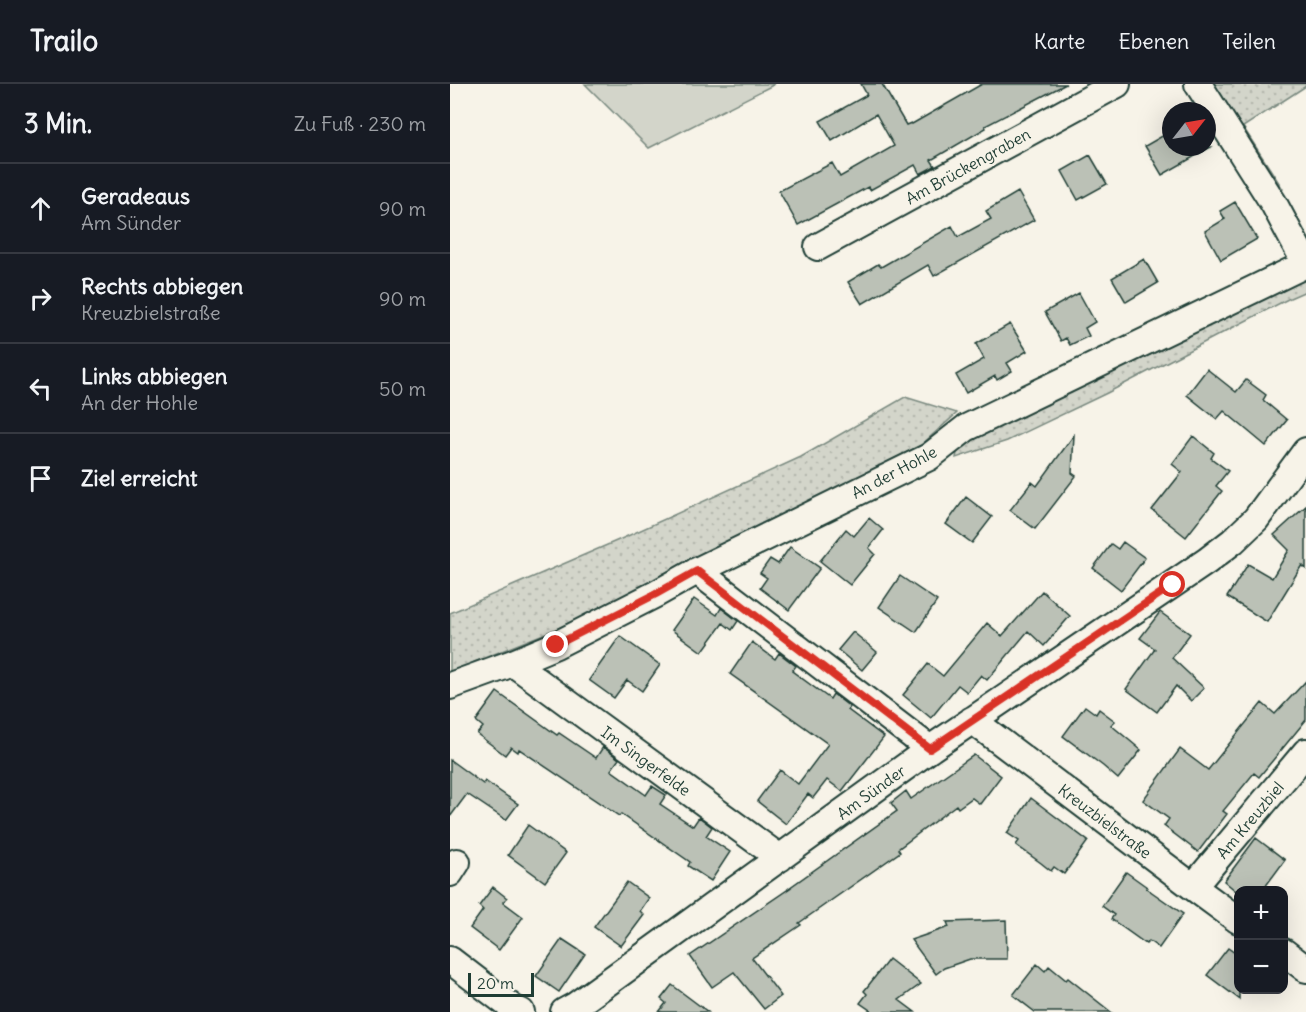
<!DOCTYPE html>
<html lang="de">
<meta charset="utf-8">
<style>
body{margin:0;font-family:Delius,sans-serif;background:#20242c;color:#f1f3f6}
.controls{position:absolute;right:18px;bottom:18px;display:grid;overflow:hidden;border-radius:12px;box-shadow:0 6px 24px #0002}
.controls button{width:54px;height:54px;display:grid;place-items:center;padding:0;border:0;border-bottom:2px solid #363941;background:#171b24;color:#f1f3f6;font:30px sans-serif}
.compass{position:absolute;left:712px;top:18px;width:54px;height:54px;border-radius:50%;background:#171b24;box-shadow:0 6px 24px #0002;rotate:59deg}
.scale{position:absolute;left:18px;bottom:15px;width:66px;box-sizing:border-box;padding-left:6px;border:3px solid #1f3d34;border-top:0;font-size:16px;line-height:21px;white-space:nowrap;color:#1f3d34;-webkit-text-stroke:4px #f7f3e8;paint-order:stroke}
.stop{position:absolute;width:18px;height:18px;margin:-14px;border:4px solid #d93025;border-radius:50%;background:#fff}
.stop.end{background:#d93025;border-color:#fff;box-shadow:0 2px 6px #0008}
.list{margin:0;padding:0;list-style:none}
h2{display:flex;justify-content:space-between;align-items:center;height:78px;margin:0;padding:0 24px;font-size:26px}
h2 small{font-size:20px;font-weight:400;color:#9ea1a6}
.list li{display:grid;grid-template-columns:39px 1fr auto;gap:18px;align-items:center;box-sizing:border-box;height:90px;padding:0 24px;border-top:2px solid #363941}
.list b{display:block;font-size:22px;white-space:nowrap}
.list p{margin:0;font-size:20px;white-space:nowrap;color:#9ea1a6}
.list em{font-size:20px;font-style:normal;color:#9ea1a6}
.icon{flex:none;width:33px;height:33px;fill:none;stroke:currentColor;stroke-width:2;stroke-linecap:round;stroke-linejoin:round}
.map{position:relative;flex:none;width:856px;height:928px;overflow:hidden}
header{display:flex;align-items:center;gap:36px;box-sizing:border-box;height:84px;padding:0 30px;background:#171b24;border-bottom:2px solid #363941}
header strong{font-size:28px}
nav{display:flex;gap:33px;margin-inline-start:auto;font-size:21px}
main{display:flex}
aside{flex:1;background:#171b24}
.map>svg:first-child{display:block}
.grass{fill:url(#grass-dots);stroke:#79897f;stroke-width:1.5}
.green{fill:#d3d5ca;stroke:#79897f;stroke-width:1.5}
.building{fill:#bbc1b6;stroke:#1f3d34;stroke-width:1.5}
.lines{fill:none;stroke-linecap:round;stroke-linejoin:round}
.minor-casing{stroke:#1f3d34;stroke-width:30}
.minor{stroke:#f7f3e8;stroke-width:26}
.route{stroke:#d93025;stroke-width:8}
.labels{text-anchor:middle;stroke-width:5;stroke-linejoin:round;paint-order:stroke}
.street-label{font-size:16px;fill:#1f3d34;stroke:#f7f3e8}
</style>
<header>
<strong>Trailo</strong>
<nav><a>Karte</a><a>Ebenen</a><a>Teilen</a></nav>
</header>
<main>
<aside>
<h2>3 Min.<small>Zu Fuß · 230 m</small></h2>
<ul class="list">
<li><svg class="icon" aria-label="ahead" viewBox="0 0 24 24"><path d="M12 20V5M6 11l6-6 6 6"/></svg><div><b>Geradeaus</b><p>Am Sünder</p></div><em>90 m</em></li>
<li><svg class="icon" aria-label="right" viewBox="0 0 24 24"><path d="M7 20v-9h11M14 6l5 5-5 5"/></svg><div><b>Rechts abbiegen</b><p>Kreuzbielstraße</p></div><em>90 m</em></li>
<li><svg class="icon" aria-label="left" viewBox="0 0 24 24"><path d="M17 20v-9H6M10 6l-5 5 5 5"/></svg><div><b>Links abbiegen</b><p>An der Hohle</p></div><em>50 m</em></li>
<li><svg class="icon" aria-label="arrive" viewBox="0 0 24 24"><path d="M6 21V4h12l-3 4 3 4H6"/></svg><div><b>Ziel erreicht</b></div></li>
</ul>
</aside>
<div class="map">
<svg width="856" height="928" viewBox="0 0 856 928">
<defs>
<pattern id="grass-dots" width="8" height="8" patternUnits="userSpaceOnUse" patternTransform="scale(1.5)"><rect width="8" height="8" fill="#d3d5ca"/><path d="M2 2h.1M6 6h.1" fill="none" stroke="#b5b8ae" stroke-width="1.8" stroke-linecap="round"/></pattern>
</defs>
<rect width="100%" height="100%" fill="#f7f3e8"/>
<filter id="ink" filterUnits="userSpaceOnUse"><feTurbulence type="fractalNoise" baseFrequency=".0167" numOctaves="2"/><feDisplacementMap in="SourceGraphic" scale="12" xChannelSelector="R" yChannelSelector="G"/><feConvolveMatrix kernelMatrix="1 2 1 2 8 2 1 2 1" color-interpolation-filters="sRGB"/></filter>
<g filter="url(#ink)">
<path class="grass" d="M753 0H856V2L793 43 833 105 824 111Z
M856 185V207L840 214 780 245 657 309 557 357 506 374 509 358Z
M455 313 507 329 471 361 224 485 141 531 24 578 23 583 0 593V529L171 455 351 373Z"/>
<path class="green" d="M135 0H325L199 64Z"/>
<path class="building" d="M411 0H432L456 41 461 39 462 40 532 0H616L535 42 536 44 481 76 485 82 470 90 465 81 420 106 418 103 348 141 329 107 382 79 390 93 444 62 426 30 382 57 370 37 417 11Z
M721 47V63H761L712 91 695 62Z
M640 71 657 100 628 116 612 87Z
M568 108 584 136 484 192 478 181 412 220 398 198 428 180 431 183 502 142 508 153 541 135 536 127Z
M785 118 807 155 771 176 755 147 775 135 770 127Z
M694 175 708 199 676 218 662 194Z
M629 209 645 238 635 244 639 252 620 261 616 254 611 257 595 228Z
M560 240 577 267 557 279 562 287 547 296 545 292 516 309 506 291 534 275 526 260Z
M757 285 786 308 796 296 816 311 813 316 837 336 816 362 774 327 767 335 737 311Z
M624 351 622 389 626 392 585 445 560 426 582 398 587 402Z
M743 352 764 369 761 374 778 387 766 402 772 407 736 453 702 426 732 388 722 380Z
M516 413 542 433 522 459 496 440Z
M856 422V485L852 481 817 538 777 513 798 480 822 494 839 466 824 451Z
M419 434 433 446 419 464 425 470 400 501 370 477 396 445 404 452Z
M673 458 695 474 671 506 643 484 661 460 668 465Z
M340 463 370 484 339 526 310 504 317 494 310 489 320 475 328 480Z
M450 492 487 517 466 548 429 523Z
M592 507 620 532 594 562 578 547 537 596 531 591 517 608 508 601 481 634 453 611 478 580 493 592 537 539 552 552Z
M244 515 267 531 271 524 288 537 282 546 273 539 252 568 222 546Z
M710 528 740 550 722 574 754 604 741 617 726 602 707 628 676 605 705 565 690 554Z
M403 548 427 568 412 586 388 566Z
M170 552 210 581 192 607 177 596 164 614 139 596Z
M302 558 325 575 329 569 346 582 342 587 380 615 383 610 400 623 398 626 434 653 392 707 377 696 363 714 358 710 336 740 307 717 330 686 348 700 378 660 280 590Z
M856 597V636L809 693 804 689 773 727 777 730 748 768 714 742 719 735 693 716 730 665 758 686 812 619 825 630Z
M47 608 107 651 109 649 146 674 153 663 169 675 161 686 196 711 202 702 216 711 210 720 243 742 249 733 262 743 256 752 280 768 261 797 238 782 240 778 171 730 169 732 69 665 68 668 61 663 55 671 27 650 33 643 26 637Z
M635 622 646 630 649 625 665 637 661 641 691 666 668 695 653 682 613 652Z
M524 671 551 692 530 720 522 714 508 724 506 721 448 765 450 768 349 839 351 841 302 874 331 912 314 925 284 888 262 903 240 872 340 804H339L447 727 441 719 456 707 461 715Z
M0 676 33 700 35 697 68 720 56 736 17 710 0 733Z
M581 714 638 757 614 790 604 783 601 787 591 779 566 761 569 757 557 749Z
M78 741 116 769 95 798 58 771Z
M806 754 835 776 812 807H786L774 797Z
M676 788 697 803 696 804 733 830 709 864 699 857 696 860 661 835 664 831 652 822Z
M177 798 199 814 190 827 194 831 171 862 144 843Z
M43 803 57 814 53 818 73 833 49 866 20 844 33 826 29 822Z
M556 836 557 875H520L494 884 486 890 461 856 499 843 497 838Z
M112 855 135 870 109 908 86 892Z
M778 864 789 872V915L757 891Z
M439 875 471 900 449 916 465 928H423L410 919 417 910 414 907Z
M587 880 595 887 599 882 616 896 618 894 661 928H585L563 911Z
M222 901 258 928H209L216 919 211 915Z"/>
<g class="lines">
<defs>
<path id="minor" d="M748 0 824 120 856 180
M368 163 667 0
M247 487 480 665
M63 579 330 774
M0 602 63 579 106 561 206 510 247 487 479 373 516 344 856 180
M522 636 743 803 788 836
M0 789 7 778
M743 803 856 668
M834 868 856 885
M0 876 64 925 71 928
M114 928 125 922 480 665 757 477 783 457 806 435 856 367"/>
</defs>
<use href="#minor" class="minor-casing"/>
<use href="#minor" class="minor"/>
</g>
</g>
<g class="lines" filter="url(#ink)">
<path class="route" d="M106 561 206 510 247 487 480 665 723 501"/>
</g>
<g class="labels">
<g class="street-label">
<text transform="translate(518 82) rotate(-29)" y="6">Am Brückengraben</text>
<text transform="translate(444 388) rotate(-28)" y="6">An der Hohle</text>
<text transform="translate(196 677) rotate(36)" y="6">Im Singerfelde</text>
<text transform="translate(421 708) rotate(-36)" y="6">Am Sünder</text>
<text transform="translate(800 736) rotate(-50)" y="6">Am Kreuzbiel</text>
<text transform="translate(655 737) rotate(37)" y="6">Kreuzbielstraße</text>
</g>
</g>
</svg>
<div class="controls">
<button>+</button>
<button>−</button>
</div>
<svg class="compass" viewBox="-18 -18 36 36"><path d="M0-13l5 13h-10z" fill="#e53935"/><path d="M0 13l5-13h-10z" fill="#9ea1a6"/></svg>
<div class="scale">20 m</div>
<div class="stop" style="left:723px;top:501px"></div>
<div class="stop end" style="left:106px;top:561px"></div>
</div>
</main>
